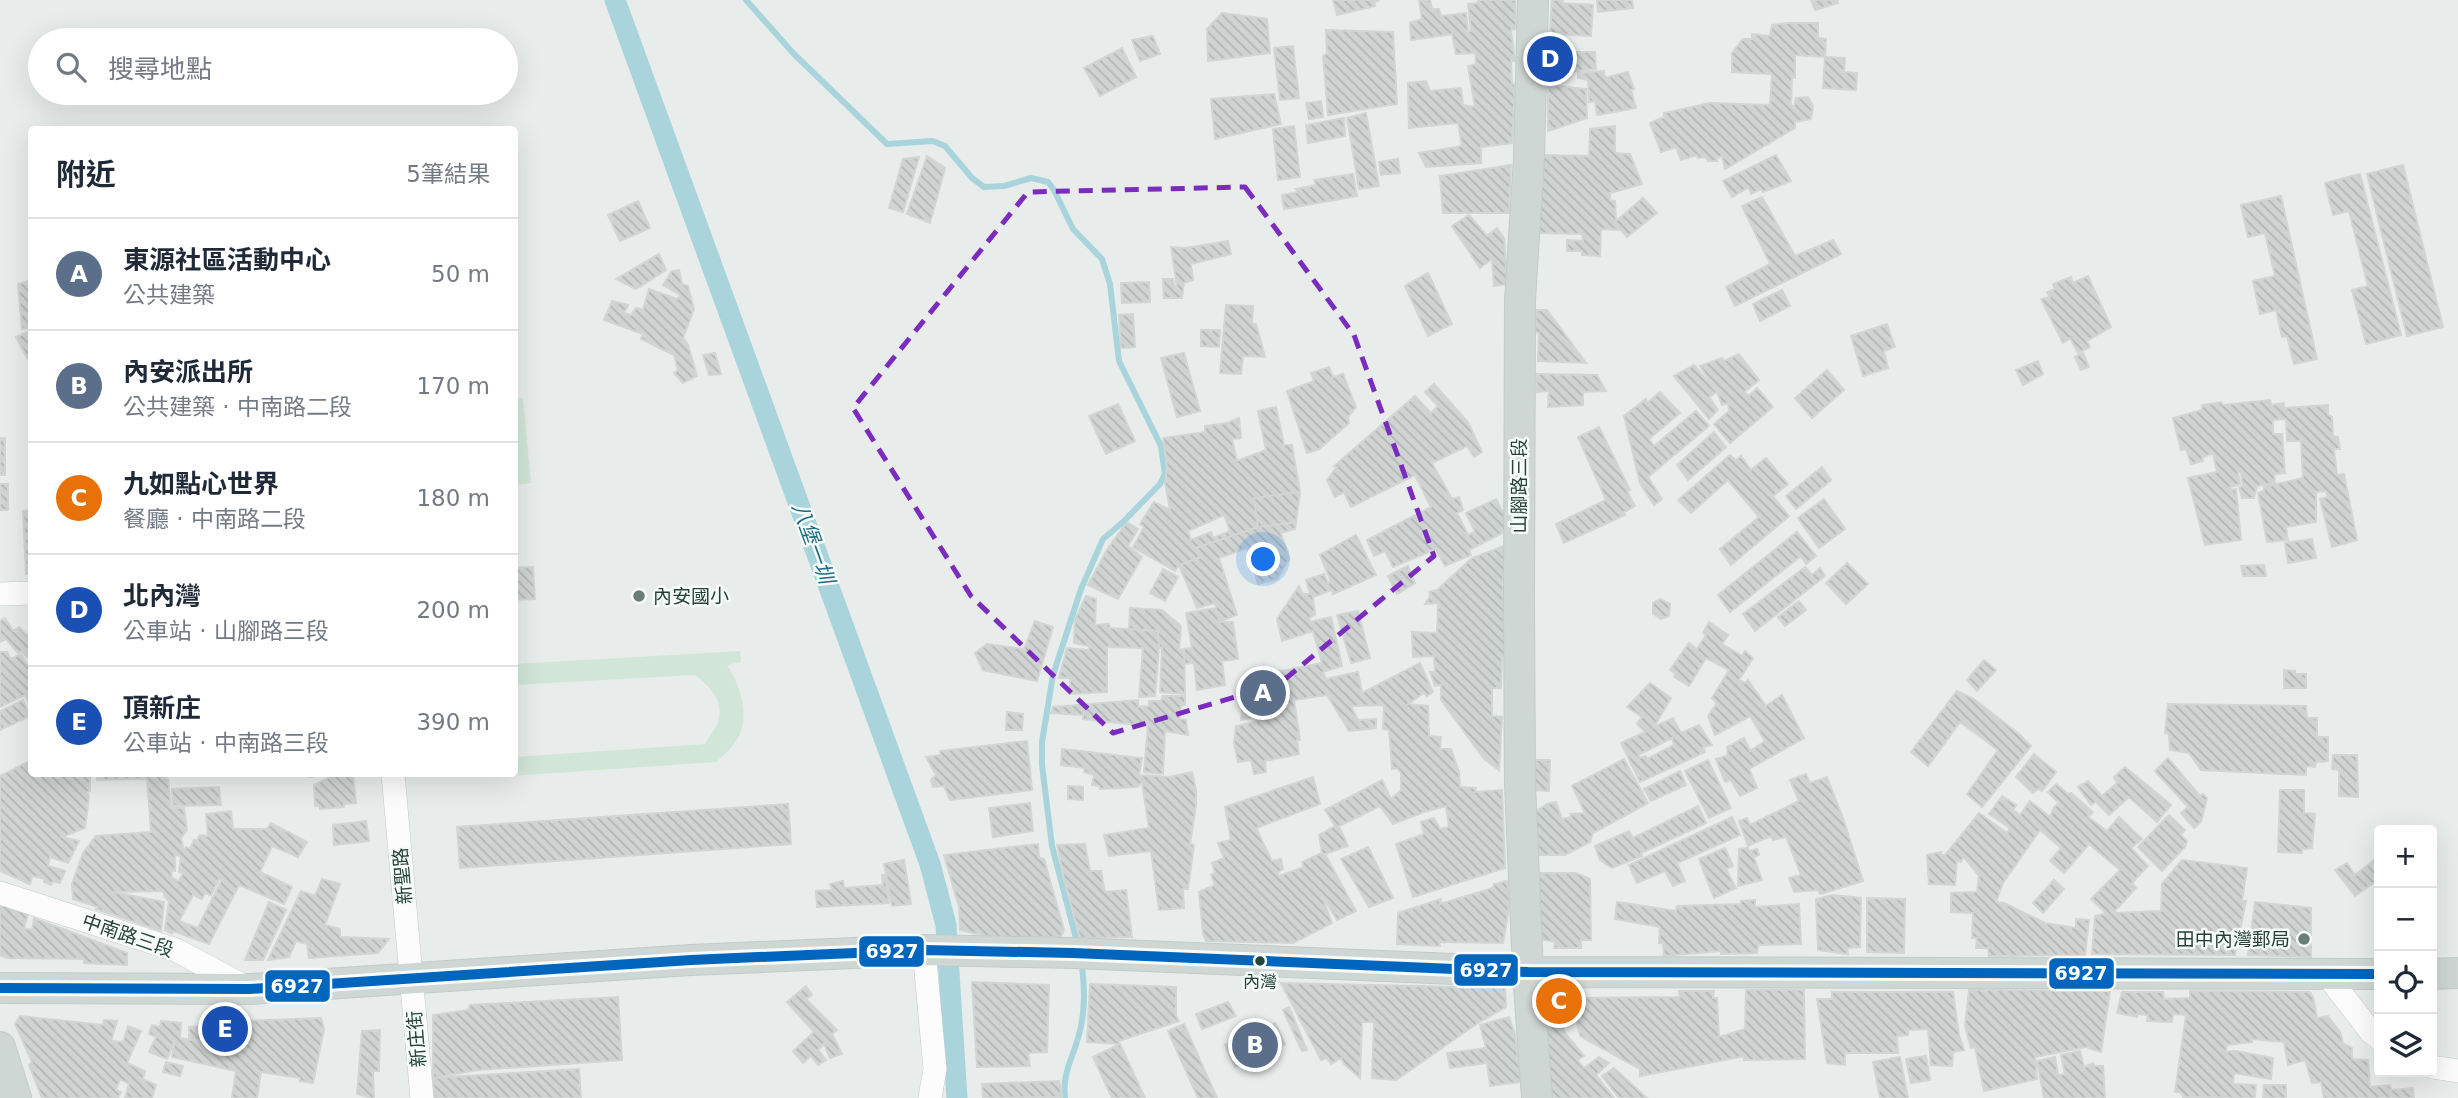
<!DOCTYPE html>
<html lang="zh-TW">
<meta charset="utf-8">
<style>
body{margin:0;font-family:"DejaVu Sans","Noto Sans TC",sans-serif;background:#f6f6f7;color:#1f2937}
.controls{position:absolute;right:21px;bottom:21px;display:grid;overflow:hidden;border-radius:7px;box-shadow:0 7px 28px #0002}
.controls button{width:63px;height:63px;display:grid;place-items:center;padding:0;border:0;border-bottom:2px solid #e0e1e3;background:#fff;color:#1f2937;font:35px sans-serif}
.you{position:absolute;left:1264px;top:560px;width:24px;height:24px;margin:-18px;border:5px solid #fff;border-radius:50%;background:#1a73e8;box-shadow:0 0 0 10px #1a73e833}
.badge{display:grid;place-items:center;width:46px;height:46px;border-radius:50%;background:#7c3aed;color:#fff;font-size:23px;font-weight:700}
.pin{position:absolute;translate:-50% -50%;border:4px solid #fff;box-shadow:0 2px 7px #0006}
.list{margin:0;padding:0;list-style:none}
h2{display:flex;justify-content:space-between;align-items:center;height:91px;margin:0;padding:0 28px;font-size:30px}
h2 small{font-size:23px;font-weight:400;color:#747a83}
.list li{display:grid;grid-template-columns:46px 1fr auto;gap:21px;align-items:center;box-sizing:border-box;height:112px;padding:0 28px;border-top:2px solid #e0e1e3}
.list b{display:block;font-size:26px;white-space:nowrap}
.list p{margin:0;font-size:23px;white-space:nowrap;color:#747a83}
.list em{font-size:23px;font-style:normal;color:#747a83}
.icon{flex:none;width:38px;height:38px;fill:none;stroke:currentColor;stroke-width:2;stroke-linecap:round;stroke-linejoin:round}
.map{position:relative;flex:none;width:2458px;height:1098px;overflow:hidden}
.search{position:absolute;background:#fff;box-shadow:0 7px 28px #0002;left:28px;top:28px;width:490px;height:77px;display:flex;align-items:center;gap:18px;box-sizing:border-box;padding:0 24px;border-radius:38px;color:#747a83;font-size:26px}
.panel{position:absolute;background:#fff;box-shadow:0 7px 28px #0002;left:28px;top:126px;width:490px;height:651px;border-radius:7px}
.map>svg:first-child{display:block}
.pitch{fill:#d1e6d8}
.lines{fill:none;stroke-linecap:round;stroke-linejoin:round}
.stream{stroke:#a9d4db;stroke-width:6}
.canal{stroke:#a9d4db;stroke-width:21}
.building{fill:url(#building-back-hatch);stroke:#d1d6d4;stroke-width:2;fill-rule:evenodd}
.minor-casing{stroke:#c5cac8;stroke-width:24}
.major-casing{stroke:#c3ccc9;stroke-width:32}
.minor{stroke:#fcfcfc;stroke-width:23}
.major{stroke:#cfd7d5;stroke-width:30}
.bus-1-casing{stroke:#f7fbf9;stroke-width:16}
.bus-1{stroke:#0065bd;stroke-width:10}
.marked{fill:none;stroke:#7b2cbf;stroke-width:5;stroke-dasharray:14 9;stroke-linejoin:round}
.poi-dot{fill:#697e78;stroke:#f7fbf9;stroke-width:2.5}
.bus-dot{fill:#24423a;stroke:#f7fbf9;stroke-width:2.5}
.labels{text-anchor:middle;stroke-width:5;stroke-linejoin:round;paint-order:stroke}
.bus-label{font-size:17px;fill:#24423a;stroke:#f7fbf9}
.street-label{font-size:19px;fill:#24423a;stroke:#f7fbf9}
.poi-label{font-size:19px;fill:#24423a;stroke:#f7fbf9;text-anchor:start}
.water-label{font-size:21px;font-style:italic;fill:#1c6f80;stroke:#f7fbf9}
.line-badge{stroke:#f7fbf9;stroke-width:2.5}
.badge-label{font-size:19px;text-anchor:middle;font-weight:bold;fill:#fff}
</style>
<div class="map">
<svg width="2458" height="1098" viewBox="0 0 2458 1098">
<defs>
<pattern id="building-back-hatch" width="6" height="6" patternUnits="userSpaceOnUse" patternTransform="scale(1.75)"><rect width="6" height="6" fill="#cfd4d2"/><path d="M-1 5l2 2M0 0l6 6M5-1l2 2" fill="none" stroke="#b2b7b5"/></pattern>
</defs>
<rect width="100%" height="100%" fill="#e8edeb"/>
<path class="pitch" d="M515 398H523L531 483 515 485Z
M740 651 741 662 727 665C741 686 751 719 736 741 731 749 723 756 716 762L497 777 492 774H514L515 757 705 744C709 737 718 726 719 718 723 701 708 683 694 675L515 685V664Z"/>
<g class="lines">
<path class="stream" d="M746 0 794 54 887 144 933 141 945 146 972 178 984 187 1004 186 1031 178 1048 182 1054 190 1073 229 1102 259 1110 284 1119 361 1161 446 1165 474 1160 484 1123 522 1103 539 1081 589 1053 675 1042 742V765L1052 846 1078 946
M1065 1098C1062 1074 1072 1060 1078 1038 1086 1013 1085 986 1081 960"/>
<path class="canal" d="M615 0 930 864 946 925 957 1098"/>
</g>
<path class="building" d="M1333 0H1380L1374 2 1375 6 1337 15Z
M1419 0H1430L1432 9H1439L1441 16 1466 13 1468 31H1471L1468 4 1478 3V0H1515L1516 29 1511 30 1515 61H1511L1512 84H1515L1512 143 1481 147V163L1426 167 1419 153 1462 146 1458 123 1409 128 1408 83 1426 81 1430 91 1461 88 1463 105 1475 107 1468 66 1476 64 1475 53 1456 54 1452 34 1411 40 1410 23 1422 19Z
M1552 0H1563L1562 3 1593 5 1591 36 1550 34Z
M1597 0H1632L1633 8 1598 12Z
M1811 0H1837L1838 3 1815 10Z
M1222 13 1267 19 1270 53 1208 61 1207 29Z
M1788 23H1818V38L1826 39 1825 57 1795 55V78L1792 77 1791 105 1794 107 1796 98 1808 97 1813 106 1811 119 1795 122V128L1725 169 1722 156 1717 158V161H1708L1706 157 1698 158 1697 155 1681 160 1676 147 1661 152 1650 123 1664 117V113L1710 103 1770 105 1772 74 1732 72V53L1743 39H1752V34L1770 36 1772 25Z
M1326 30 1393 32 1397 104 1328 115 1323 56 1327 53Z
M1153 36 1160 54 1140 61 1132 40Z
M1293 46 1299 98 1280 100 1274 48Z
M1122 48 1136 77 1100 96 1084 68Z
M1570 52H1595L1596 69 1548 74V60L1570 56Z
M1825 57 1845 58 1844 72 1857 73 1856 90 1823 88Z
M1604 71 1605 78 1628 72 1634 89 1631 90 1636 108 1597 115 1595 101 1589 102 1588 80 1578 78V73Z
M1548 85 1586 89 1587 118 1548 131Z
M1274 94 1281 124 1215 139 1211 99Z
M1321 101 1323 117 1309 119 1306 103Z
M1366 113 1379 186 1359 189 1347 118Z
M1344 118 1345 136 1308 143 1306 125Z
M1294 126 1300 177 1278 180 1273 129Z
M1615 126V153L1630 154 1642 184 1610 193V200L1615 201 1616 221 1643 198 1657 213 1627 237 1621 230 1601 229 1600 256 1582 255V251H1567V240L1583 241 1582 234 1538 233 1542 155 1589 156 1590 129Z
M1776 155 1791 181 1763 192 1761 189 1751 194 1749 187 1732 197 1723 181Z
M927 156 945 168 930 223 907 214Z
M919 157 903 212 889 208 903 159Z
M1398 159 1400 173 1381 175 1379 162Z
M1511 165 1509 213H1443L1440 176Z
M2403 165 2443 327 2407 336 2367 174Z
M1353 174 1357 196 1284 209 1282 195 1298 192 1296 189 1316 185 1314 180Z
M2360 174 2401 335 2366 344 2352 290 2368 286 2349 211 2333 215 2325 183Z
M2281 196 2317 359 2294 364 2287 336 2282 337 2276 310 2260 314 2253 281 2275 276 2265 233 2248 237 2241 205Z
M1762 197 1795 256 1833 240 1841 254 1735 306 1726 287 1770 264 1742 206Z
M638 201 650 228 620 241 608 215Z
M1469 215 1487 236 1497 228 1504 238 1507 284 1494 286 1492 259 1480 268 1452 226Z
M1228 241 1231 254 1191 264 1193 280 1184 283 1182 298H1164L1163 279H1173L1174 286 1177 287 1171 247 1186 248Z
M659 254 666 270 636 289 616 279Z
M679 270 682 284 688 286 694 309 683 338 688 345 697 376 683 383 674 373 678 370 674 355 641 339 643 334 604 320 612 301 628 305 624 313 631 315 636 308 643 310 649 289 677 299 680 295 663 285 672 271Z
M1428 273 1452 324 1428 336 1405 286Z
M2088 276 2111 327 2087 341 2090 347 2078 353 2070 338 2063 343 2041 299 2050 297 2047 292 2055 289 2053 284 2071 277 2073 283Z
M32 280V328L22 329 18 284Z
M1149 282 1150 302 1122 303 1121 283Z
M1782 290 1790 306 1760 321 1753 304Z
M1226 305 1253 306 1252 324H1256L1265 357 1243 356 1241 374 1220 373Z
M1536 310H1547L1586 363 1538 361 1539 333 1535 332Z
M1133 314 1135 347 1121 348 1119 315Z
M1887 324 1895 347 1884 351 1888 368 1863 376 1851 336Z
M32 330V367L16 337Z
M1201 330H1220L1219 347 1201 346Z
M715 353 721 374 709 375 703 355Z
M1184 353 1200 411 1177 417 1161 358Z
M2083 353 2089 367 2081 370 2075 357Z
M1739 354 1759 380 1744 392 1749 396 1757 388 1773 407 1730 443 1714 424 1729 411 1728 403 1722 405 1717 392 1700 366 1722 358 1724 361Z
M2038 361 2043 374 2023 385 2016 370Z
M1694 365 1717 392 1709 397 1718 410 1709 419 1674 376Z
M1329 367 1333 377 1343 374 1356 407 1348 417 1349 423 1319 449 1307 453 1287 391 1314 381 1311 373Z
M1827 370 1844 390 1812 418 1795 398Z
M1536 374 1597 375 1606 391 1583 392V405L1548 407 1549 391 1537 392Z
M1434 384 1468 422 1482 452 1474 457 1467 446 1432 463 1452 499 1459 497 1463 510 1457 513 1468 535 1475 532 1466 513 1496 499 1502 511 1506 510V531L1469 550 1471 555 1445 566 1436 549 1393 567 1385 551 1374 556 1367 540 1431 507 1415 475 1351 507 1344 492 1335 497 1327 480 1337 467 1334 466 1415 396 1431 413 1438 406 1425 392Z
M1660 392 1680 413 1649 439 1654 446 1696 411 1709 426 1648 477 1662 499 1654 505 1640 483 1624 416 1646 399 1647 403Z
M2270 400 2271 405 2284 403V408L2328 405V415L2332 417 2333 436 2338 437 2340 449H2334L2337 475 2344 474 2357 540 2332 547 2320 499 2328 497 2326 491 2316 492V522L2286 527 2288 540 2267 542 2258 493 2264 491V487L2303 478 2301 441H2287L2286 419 2273 420V434H2282L2285 473 2274 474 2275 483 2257 486 2254 498H2242L2239 487 2243 486 2241 472H2238L2240 484 2230 487 2231 490 2236 489 2241 540 2205 545 2188 478 2217 472 2213 453 2202 458 2203 461 2191 464 2186 449 2181 450 2173 418 2202 410V405L2221 402 2223 405Z
M1118 404 1135 441 1106 454 1089 416Z
M1276 407 1284 445H1292L1300 492 1254 498 1258 527 1196 548 1199 558 1179 565 1175 571 1133 547 1144 527 1140 524 1154 502 1170 510 1165 483 1167 467 1163 438 1205 432V426L1227 423 1239 418 1241 438 1232 439 1237 461 1266 450 1258 411ZM1224 515 1230 531 1213 538 1211 532 1191 540 1188 531Z
M1599 427 1630 490 1627 491 1635 506 1624 512 1625 515 1564 543 1556 524 1606 500 1578 437Z
M1714 432 1726 447 1688 480 1677 465Z
M0 438H5V475H0Z
M1730 455 1736 460 1741 456 1751 470 1766 458 1788 484 1773 496 1789 516 1731 565 1720 549 1759 517 1728 480 1691 513 1678 500Z
M1822 467 1831 480 1796 509 1786 496Z
M0 484H8V510H0Z
M1300 492 1296 522 1258 527 1254 498Z
M1824 499 1845 529 1819 548 1798 518Z
M32 510V574H26L23 511Z
M1127 522 1138 529 1128 546 1142 557 1118 599 1088 585 1108 548Z
M1296 522 1295 529 1281 533 1289 559 1277 579 1258 584 1247 548 1219 558 1237 615 1219 622 1215 603 1197 608 1179 565 1199 558 1196 548 1258 527Z
M1797 532 1816 556 1806 564 1801 556 1730 612 1718 595Z
M1356 535 1376 575 1333 594 1332 590 1313 597 1315 615 1309 618 1310 622 1331 617 1342 666 1323 672 1326 679 1358 672 1362 693 1420 663 1433 692 1427 696 1424 693 1408 704 1428 706 1429 736 1441 737 1440 749H1451L1459 772 1460 787 1476 788 1475 792 1502 790 1505 868 1413 897 1396 844 1424 834 1421 822 1434 818 1440 829 1449 827 1446 806 1424 812 1393 824 1380 806 1339 826 1348 846 1325 854 1356 911 1337 920 1321 894 1332 923 1293 943 1206 941 1203 933 1199 892 1215 885 1211 875 1215 873 1212 863 1224 858 1218 843 1231 840 1225 807 1313 777 1320 804 1256 828 1272 861 1281 859 1283 869 1277 873 1279 876 1304 867 1302 862 1322 853 1319 835 1335 826 1325 810 1382 780 1391 799 1401 790V773L1397 768 1392 769 1389 730 1383 729 1384 705 1351 706 1358 720 1376 719V728L1349 731 1327 695 1294 700 1300 740H1297L1299 754 1265 761 1266 772 1254 774 1251 760 1238 762 1234 743 1236 726 1256 722 1255 717 1241 720 1245 678 1322 663 1313 631 1282 641 1277 619 1299 586 1303 594H1310L1306 580 1324 574 1328 583 1331 582 1320 555Z
M2312 539 2316 558 2288 563 2285 543Z
M1504 546 1507 575 1503 576 1504 631 1506 632 1507 657 1502 656 1501 688H1492V716L1502 717 1499 770 1484 759 1441 700V685L1435 686 1430 672H1435L1434 656 1413 657 1412 632 1437 633 1438 603 1425 604 1430 596 1429 592 1437 590 1472 558Z
M1847 563 1868 584 1846 604 1826 583Z
M2264 565 2266 576H2243L2241 566Z
M1408 566 1415 583 1397 594 1388 576Z
M533 567 535 599 514 600V568Z
M1805 567 1812 575 1820 568 1825 576 1755 631 1743 614Z
M1163 569 1178 577 1165 601 1150 593Z
M1086 596 1096 599 1095 625 1109 624 1110 628 1158 631 1159 647 1155 696 1139 697 1143 648 1107 647V692L1070 694V678H1059L1067 648 1089 650V646L1074 643 1075 620Z
M1660 599 1670 604 1669 616 1661 619 1653 614V603Z
M1799 601 1806 610 1785 626 1778 617Z
M1130 608 1162 610 1181 626 1179 650 1184 649 1185 694 1160 692 1162 648 1159 647 1158 631 1129 629Z
M1216 608 1219 622H1233L1238 659 1222 661 1225 685 1197 690 1194 663 1184 664V649L1192 648 1186 613Z
M1358 611 1370 658 1351 663 1337 615Z
M5 618 13 631 19 627 29 637 32 635V662L21 651 18 653 6 639 0 642V621Z
M1035 621 1053 627 1037 681 983 670 975 653 987 644 1024 649Z
M1709 622 1728 635 1722 644 1742 656 1745 651 1753 658 1739 680 1745 683 1748 680 1766 706 1782 695 1804 738 1749 769 1757 788 1740 796 1731 780 1725 782 1716 759 1728 755 1727 747 1744 738 1750 751 1765 741 1750 716 1715 735 1708 716 1717 703 1712 698 1729 670 1706 658 1689 686 1674 677 1676 674 1670 670 1689 643 1697 649 1706 635 1703 633Z
M0 652H7L11 659 21 654 32 672V709L25 695 0 707Z
M1984 660 1996 670 1977 691 1967 680Z
M2284 670 2295 671V674H2306V688H2284Z
M1650 683 1671 698 1654 727 1673 718 1681 733 1699 725 1712 745 1703 747 1705 752 1640 782 1621 743 1645 732 1637 724 1642 717 1627 707ZM1672 738 1674 745 1647 759 1646 756 1640 758 1638 755Z
M1957 691 1974 699 2019 734 2031 746 1982 807 1967 794 1998 750 1960 722 1928 766 1911 752Z
M1163 696H1185V705H1181L1180 719 1186 720 1188 735 1165 731 1163 774 1144 772 1148 726 1083 719V715L1051 713 1053 707 1138 700V707L1149 706V701H1161Z
M23 700 30 716 0 730V711Z
M2168 704 2306 706 2307 718H2317V737H2328V761L2316 762 2315 767 2306 766V775L2201 770 2189 753 2170 750 2169 734 2165 733Z
M1007 712 1023 714 1022 730H1006Z
M1027 741 1032 790 950 800 944 786 933 787 931 780 936 775 926 757 941 755 940 751Z
M1062 749 1142 758 1139 775 1170 777 1192 772 1196 790V805L1190 844 1194 845 1188 889H1183L1184 908 1159 910 1151 851 1109 856 1104 835 1149 828 1142 783 1137 787 1100 789 1099 786 1092 785 1094 775 1084 772 1085 768 1061 765Z
M2034 754 2056 772 2042 791 2038 789 2033 793 2016 777Z
M2333 755H2357L2358 797 2339 796V770L2332 769Z
M2168 758 2200 796 2203 794 2207 798 2201 822 2194 828 2181 813 2188 807 2155 771Z
M1624 759 1648 803 1593 833 1590 842 1565 855H1539L1537 827 1532 826V814L1547 804 1556 802 1562 819 1571 817 1570 814 1585 813 1572 786Z
M32 760V774H90V791L87 792 89 797 85 828 62 837 79 841 68 863 50 857 48 866 65 871 60 883 53 881 51 885 44 882 45 879 32 876 30 884 0 871V776Z
M1530 760H1550L1549 791 1530 790Z
M1708 760 1731 808 1709 818 1685 771Z
M2125 767 2171 805 2157 822 2129 797 2109 815 2096 802 2091 805 2078 787 2088 781 2102 796 2117 783 2114 777Z
M1680 771 1686 785 1651 801 1644 789Z
M97 774H165V778L168 779 171 808H184L187 830 181 838 184 851 186 847 190 849 194 840 197 841 200 835 208 836 206 814 231 811 233 829H267L271 823 307 842 298 857 272 846 260 872 292 887 284 904 239 885 209 944 173 931 172 934 165 930 169 901 164 896V891L113 892 164 902 161 931 96 909 98 907 73 899 72 884 83 853 96 836 151 832 147 779 97 780ZM175 855 181 856 179 872 183 873 179 881 172 878 171 871H175ZM219 879H222L198 928 179 921 193 895 202 899 205 893 211 895Z
M308 774H353L356 803 344 804V807L320 809V806H315L314 785 328 778V775L308 777Z
M1806 774 1810 783 1827 777 1844 821 1863 881 1820 894 1818 890 1794 892 1789 878 1801 875 1786 837 1773 840 1771 836 1748 846 1739 821 1747 818 1750 825 1799 801 1790 780Z
M2056 784 2068 794 2071 793 2093 812 2088 817 2107 831 2119 817 2142 839 2131 848 2148 866 2132 883 2136 888 2113 913 2161 911 2162 884 2182 860 2247 868 2242 901H2246L2235 955 2092 954 2095 916 2106 913 2091 899 2120 870 2089 844 2064 873 2050 861 2061 848 2040 830 2003 883 1996 902 2004 903 2045 923 2076 928V919L2089 920 2085 955 1989 956 1988 948H1976L1977 938H1972L1973 913 1951 912V893L1977 892 1979 876 1963 856 1961 862 1957 860 1955 885 1929 884 1927 855 1941 852V855H1945L1979 813 2007 833 2010 828 1989 814 2002 796 2016 805 2013 810 2020 815 2030 801 2050 817 2054 807 2059 803 2048 792Z
M1068 786 1083 787V800L1068 799Z
M219 787 221 805 173 806 172 789Z
M2280 790H2304V813L2315 814 2312 848 2302 849V853L2278 852Z
M1030 803 1033 831 993 837 989 808Z
M788 804 791 844 460 868 457 827Z
M1698 806 1706 823 1641 853 1642 856 1612 868 1600 860 1595 846 1629 831 1633 838Z
M2169 815 2185 830 2181 835 2187 841 2185 847 2162 871 2138 847Z
M1732 817 1740 835 1677 863 1685 881 1673 886 1665 871 1637 883 1629 865Z
M366 821 369 841 334 845 333 825Z
M1038 844 1039 858 1044 859 1064 930 1061 937H990L960 930 959 907 944 855Z
M1085 844 1090 871H1101L1105 892 1126 890 1132 937 1080 938 1063 875 1057 845Z
M1368 847 1393 898 1369 907 1341 859Z
M1725 848 1733 866 1726 869 1736 888 1714 898 1699 859Z
M1748 848 1749 851 1757 849 1759 855 1754 857 1762 880 1738 886 1739 849Z
M2379 856V879L2355 896 2335 870 2347 863 2355 875Z
M904 860 911 904 892 906 884 864Z
M1536 873H1576L1590 879 1591 940H1581V948H1554L1555 942 1539 939Z
M882 875H885L889 903 817 907 816 891 832 890 830 884 843 881 844 888 883 885Z
M322 879 340 884 325 925 340 929V937L389 939 378 953 309 958 307 944 296 941 289 957 268 960 301 891 315 896Z
M2054 880 2064 889 2043 913 2033 903Z
M1507 881 1510 902 1503 943 1439 942 1440 946 1397 944 1398 913 1441 899 1440 904 1493 888 1494 884Z
M1833 895 1861 898 1860 947 1847 948 1848 954 1818 950 1816 899Z
M1867 898 1905 899 1904 953 1867 952Z
M1755 900V907L1799 904 1801 944 1758 945 1757 953 1721 954V951L1664 956 1663 943H1659L1660 927 1615 919 1617 902 1676 911 1677 906 1741 904V901Z
M269 902 286 910 263 960H245Z
M2255 902 2311 908V957L2248 955Z
M0 905 28 914 24 928 32 930 34 918 127 953V965L84 963V959L7 958 0 955Z
M972 982 1049 985 1047 1052 1028 1053 1030 1066 977 1067Z
M1281 983 1505 988 1506 1007 1478 1023 1396 1080 1372 1078 1374 1022H1362L1360 1078 1344 1064 1341 1058 1331 1064 1327 1058 1321 1060Z
M1090 984 1176 987V1016L1179 1021 1119 1041 1120 1044 1087 1042Z
M806 986 812 995 806 999 837 1030 832 1034 842 1054 830 1058 824 1044 818 1050 826 1060 818 1065 811 1056 803 1063 793 1051 814 1032 787 1002Z
M1746 990H1804L1805 1059 1744 1060 1745 1056 1640 1076V1069L1580 1036 1571 998 1680 997 1679 991H1714L1713 998H1717L1719 1037 1745 1029Z
M1969 990 2110 991 2101 1052 2086 1047 2035 1057 2037 1079 1984 1091 1975 1047 1971 1048 1965 1026Z
M2190 991 2310 992 2313 997 2317 1018 2328 1016 2340 1032 2343 1043 2352 1048V1059L2368 1060 2370 1087 2390 1085 2391 1090 2413 1088 2414 1098H2324L2321 1082 2312 1083 2305 1060 2288 1065 2284 1042 2252 1039V1042L2227 1045 2226 1052 2235 1051 2273 1058 2271 1079 2234 1073 2233 1084 2256 1085 2255 1098 2183 1097 2182 1093 2175 1092 2186 1015 2173 1014 2172 1022 2147 1021 2148 1015 2137 1014V1017L2117 1013 2122 992H2163L2164 999 2190 998Z
M1559 992 1564 1032 1584 1056 1577 1060 1584 1068 1599 1057 1609 1063 1596 1075 1614 1098H1549L1537 993Z
M1832 992H1953L1959 1035 1964 1050 1953 1052 1952 1066 1931 1065 1928 1029 1908 1030V1035L1897 1036 1898 1053H1845V1065L1827 1063 1817 999H1832Z
M618 997 622 1060 478 1070 433 1078V1015L468 1010 470 1005Z
M1228 1002 1236 1016 1202 1029 1196 1014Z
M1289 1007 1307 1050 1302 1051 1283 1010Z
M20 1016 103 1025 104 1020 117 1021 111 1041 123 1042 128 1026 141 1031 127 1063 145 1071 143 1079 156 1085 152 1098H125L129 1084 120 1079 116 1090 121 1092 118 1098H42L29 1065 32 1062 15 1024Z
M1509 1017 1515 1035 1521 1082 1490 1086 1487 1063 1450 1068 1447 1053 1486 1048 1480 1025Z
M321 1018 324 1029 313 1083 300 1081V1078L261 1072 257 1098H232L236 1071 172 1057 175 1040 167 1059 149 1052 156 1037 149 1034 152 1025 160 1027 161 1021 181 1023 180 1038 216 1044 219 1026 239 1028 241 1021Z
M1275 1023 1285 1044 1235 1067 1225 1045 1239 1038 1237 1034 1256 1024 1259 1030Z
M1184 1024 1217 1098H1198L1168 1031Z
M204 1026 200 1041 189 1039V1027Z
M380 1030 379 1071H373L374 1098H372L357 1094 362 1031Z
M1120 1044 1145 1098H1112L1093 1057Z
M2080 1051 2084 1067 2093 1063 2094 1066H2103L2105 1098H2044L2037 1061 2055 1057 2058 1075 2065 1074 2061 1055Z
M1926 1056 1930 1080 1911 1083 1906 1059Z
M1900 1057 1908 1098H1880L1873 1062Z
M166 1062 183 1066 180 1076 163 1072Z
M1614 1068 1647 1098H1619L1602 1076Z
M579 1069 581 1098H434L433 1078Z
M1059 1081 1062 1097 983 1098 982 1084Z
M2264 1085H2286V1098H2263Z"/>
<g class="lines">
<defs>
<path id="minor" d="M0 594 32 593
M393 774 422 1098
M0 893 176 950 247 988
M924 950 935 1069 930 1098
M2327 975 2371 1032 2379 1038
M2432 1067 2458 1071"/>
<path id="major" d="M1533 0 1529 158 1520 300 1519 601 1520 784 1528 972 1537 1098
M2432 974 2458 973
M0 988 250 989 691 960 924 950 1073 953 1528 972 2379 974
M0 1047 16 1098"/>
</defs>
<use href="#minor" class="minor-casing"/>
<use href="#major" class="major-casing"/>
<use href="#minor" class="minor"/>
<use href="#major" class="major"/>
<defs>
<path id="bus-1" d="M0 988 250 989 691 960 924 950 1073 953 1528 972 2379 974"/>
</defs>
<use href="#bus-1" class="bus-1-casing"/>
<use href="#bus-1" class="bus-1"/>
</g>
<path class="marked" d="M1245 187 1354 335 1434 556 1279 684 1113 733 971 596 853 408 1028 192Z"/>
<g class="poi-dot">
<circle cx="639" cy="596" r="7"/>
<circle cx="2304" cy="939" r="7"/>
</g>
<circle class="bus-dot" cx="1260" cy="961" r="6"/>
<g class="labels">
<g class="bus-label">
<text x="1260" y="988">內灣</text>
</g>
<g class="street-label">
<text transform="translate(1519 486) rotate(-90)" y="7">山腳路三段</text>
<text transform="translate(402 876) rotate(-95)" y="7">新聖路</text>
<text transform="translate(128 935) rotate(19)" y="7">中南路三段</text>
<text transform="translate(416 1039) rotate(-95)" y="7">新庄街</text>
</g>
<g class="poi-label">
<text x="653" y="603">內安國小</text>
<text x="2290" y="946" text-anchor="end">田中內灣郵局</text>
</g>
<g class="water-label">
<text transform="translate(813 543) rotate(70)" y="7">八堡一圳</text>
</g>
</g>
<g class="line-badge">
<rect x="858" y="935" width="67" height="33" rx="7" fill="#0065bd"/>
<rect x="1453" y="953" width="66" height="34" rx="7" fill="#0065bd"/>
<rect x="2048" y="957" width="67" height="33" rx="7" fill="#0065bd"/>
<rect x="264" y="969" width="67" height="34" rx="7" fill="#0065bd"/>
</g>
<g class="badge-label">
<text x="892" y="958">6927</text>
<text x="1486" y="977">6927</text>
<text x="2081" y="980">6927</text>
<text x="297" y="993">6927</text>
</g>
</svg>
<div class="controls">
<button>+</button>
<button>−</button>
<button><svg class="icon" aria-label="locate" viewBox="0 0 24 24"><circle cx="12" cy="12" r="6"/><path d="M12 2v4M12 18v4M2 12h4M18 12h4"/></svg></button>
<button><svg class="icon" aria-label="layers" viewBox="0 0 24 24"><path d="M12 4l9 5-9 5-9-5zM3 14l9 5 9-5"/></svg></button>
</div>
<div class="you"></div>
<div class="pin badge" style="left:1263px;top:693px;background:#5c6f8a">A</div>
<div class="pin badge" style="left:1255px;top:1045px;background:#5c6f8a">B</div>
<div class="pin badge" style="left:1559px;top:1001px;background:#e8710a">C</div>
<div class="pin badge" style="left:1550px;top:59px;background:#1a4fb4">D</div>
<div class="pin badge" style="left:225px;top:1029px;background:#1a4fb4">E</div>
<div class="search"><svg class="icon" aria-label="search" viewBox="0 0 24 24"><circle cx="10" cy="10" r="6"/><path d="M15 15l6 6"/></svg>搜尋地點</div>
<section class="panel">
<h2>附近<small>5筆結果</small></h2>
<ul class="list">
<li><span class="badge" style="background:#5c6f8a">A</span><div><b>東源社區活動中心</b><p>公共建築</p></div><em>50 m</em></li>
<li><span class="badge" style="background:#5c6f8a">B</span><div><b>內安派出所</b><p>公共建築 · 中南路二段</p></div><em>170 m</em></li>
<li><span class="badge" style="background:#e8710a">C</span><div><b>九如點心世界</b><p>餐廳 · 中南路二段</p></div><em>180 m</em></li>
<li><span class="badge" style="background:#1a4fb4">D</span><div><b>北內灣</b><p>公車站 · 山腳路三段</p></div><em>200 m</em></li>
<li><span class="badge" style="background:#1a4fb4">E</span><div><b>頂新庄</b><p>公車站 · 中南路三段</p></div><em>390 m</em></li>
</ul>
</section>
</div>
